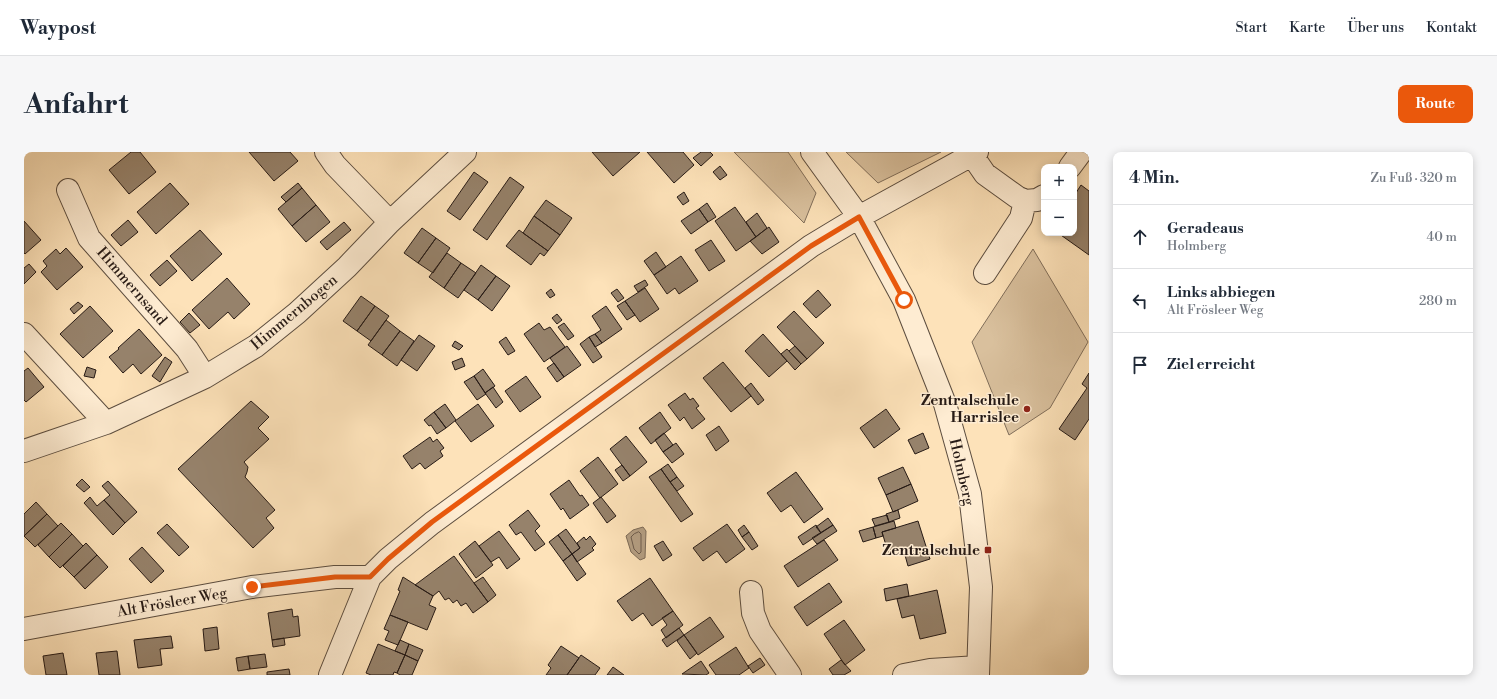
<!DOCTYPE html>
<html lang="de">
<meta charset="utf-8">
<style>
body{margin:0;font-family:"Libre Bodoni",serif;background:#f6f6f7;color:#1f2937}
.controls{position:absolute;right:12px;top:12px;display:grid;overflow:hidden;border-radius:8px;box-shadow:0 2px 10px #0003}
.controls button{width:36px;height:36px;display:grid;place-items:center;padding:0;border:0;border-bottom:1px solid #e0e1e3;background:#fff;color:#1f2937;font:20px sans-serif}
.stop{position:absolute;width:12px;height:12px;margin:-9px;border:3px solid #ea580c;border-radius:50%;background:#fff}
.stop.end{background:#ea580c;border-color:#fff;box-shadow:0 1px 4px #0008}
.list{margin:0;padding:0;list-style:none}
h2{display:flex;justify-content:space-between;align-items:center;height:52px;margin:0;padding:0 16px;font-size:17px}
h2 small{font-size:13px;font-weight:400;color:#747a83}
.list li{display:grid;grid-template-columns:26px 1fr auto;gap:12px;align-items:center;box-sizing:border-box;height:64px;padding:0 16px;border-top:1px solid #e0e1e3}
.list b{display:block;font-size:15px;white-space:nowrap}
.list p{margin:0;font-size:13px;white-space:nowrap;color:#747a83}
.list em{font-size:13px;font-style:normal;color:#747a83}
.icon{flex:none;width:22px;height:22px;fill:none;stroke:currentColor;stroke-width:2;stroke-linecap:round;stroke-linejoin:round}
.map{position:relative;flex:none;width:1065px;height:523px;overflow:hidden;border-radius:8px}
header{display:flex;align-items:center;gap:24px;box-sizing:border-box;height:56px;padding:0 20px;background:#fff;border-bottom:1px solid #e0e1e3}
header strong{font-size:19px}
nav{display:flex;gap:22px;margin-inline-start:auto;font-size:14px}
.intro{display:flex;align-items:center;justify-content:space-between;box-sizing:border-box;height:96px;padding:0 24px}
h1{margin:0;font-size:28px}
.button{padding:10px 18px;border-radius:8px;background:#ea580c;color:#fff;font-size:14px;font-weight:700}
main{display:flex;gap:24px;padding:0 24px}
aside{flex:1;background:#fff;border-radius:8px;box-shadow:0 2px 10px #0003}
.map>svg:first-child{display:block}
.green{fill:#d9c09d;stroke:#806e5a}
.water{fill:#b49e82;stroke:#7c6a57}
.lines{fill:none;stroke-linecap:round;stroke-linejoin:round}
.shore{stroke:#6e5c4c;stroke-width:1}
.building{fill:#96826b;stroke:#271b16}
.minor-casing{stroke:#5c4d3f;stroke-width:24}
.minor{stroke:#feecd2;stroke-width:22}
.route{stroke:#ea580c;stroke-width:5}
.poi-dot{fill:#8f2418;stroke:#feecd2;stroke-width:1.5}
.labels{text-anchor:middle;stroke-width:3;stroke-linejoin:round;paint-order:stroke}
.street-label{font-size:15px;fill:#271b16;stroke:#feecd2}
.poi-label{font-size:15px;font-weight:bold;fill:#271b16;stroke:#feecd2;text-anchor:end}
</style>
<header>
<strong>Waypost</strong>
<nav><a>Start</a><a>Karte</a><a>Über uns</a><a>Kontakt</a></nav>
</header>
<div class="intro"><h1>Anfahrt</h1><a class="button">Route</a></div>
<main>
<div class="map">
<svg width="1065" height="523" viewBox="0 0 1065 523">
<rect width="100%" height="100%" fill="#fde2b9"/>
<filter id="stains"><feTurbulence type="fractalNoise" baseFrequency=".005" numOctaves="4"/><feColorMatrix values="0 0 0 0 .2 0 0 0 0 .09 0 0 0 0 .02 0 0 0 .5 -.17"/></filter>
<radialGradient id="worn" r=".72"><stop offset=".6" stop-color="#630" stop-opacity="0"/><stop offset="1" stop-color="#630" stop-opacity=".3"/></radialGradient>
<path class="green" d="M710 0H764L792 41 780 71Z
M822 0H917L854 31Z
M1009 97 1064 190 1026 256 985 283 948 190Z"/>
<path class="water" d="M619 375 622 379 621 406 616 408 607 400 602 384 609 378Z"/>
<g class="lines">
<path class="shore" d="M615 380 617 382V400L615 402 610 397 607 385 610 382Z"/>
</g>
<path class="building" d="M107 0H116L132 20 105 42 85 18Z
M225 0H266L274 9 250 29Z
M568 0H616L589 24Z
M623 0H659L670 13 650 31Z
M677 0H686L689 3 677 14 669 6Z
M696 14 703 23 696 28 689 20Z
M450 20 464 30 436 68 423 59Z
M486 25 500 35 463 88 449 78Z
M146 31 165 52 132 82 113 60Z
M274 31 278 36 262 50 257 45Z
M1057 33 1065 39V103L1034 81H1050V44Z
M278 36 292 53 268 74 254 57Z
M660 40 665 49 659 53 653 45Z
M522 48 548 66 536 83 510 64Z
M683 51 692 65 684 70 675 57Z
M292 53 306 70 282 90 268 74Z
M711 55 732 85 712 99 691 69Z
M675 57 684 70 667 82 657 69Z
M733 61 743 76 732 85 722 70Z
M510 64 536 83 524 99 499 81Z
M104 68 114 80 97 94 87 83Z
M0 69 17 88 1 102 0 101Z
M320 70 327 78 303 98 296 90Z
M745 75 755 90 738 102 726 89Z
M398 76 412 86 394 111 380 101Z
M176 78 198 102 168 129 146 104Z
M495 78 524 99 520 104 516 101 507 113 482 94Z
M412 86 426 96 409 121 394 111Z
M687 88 701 109 685 119 671 98Z
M42 96 59 115 33 138 17 120 23 114 19 109 32 97 36 102Z
M632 100 642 115 630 123 620 109Z
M423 101 437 111 420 136 405 125Z
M657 104 674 129 655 142 651 136 643 142 630 123Z
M143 108 153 119 136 134 126 123Z
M437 111 452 121 434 146 420 136Z
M5 112 12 120 0 132V116Z
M457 113 472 124 454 148 440 138Z
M472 124 486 134 468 159 454 148Z
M203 126 226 152 210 167 204 160 185 177 168 158Z
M621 128 624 133 614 140 610 134Z
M621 136 635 157 616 170 601 149Z
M527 137 531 143 526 146 522 141Z
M593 137 600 146 594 150 587 141Z
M794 138 807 153 792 166 779 152Z
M337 144 351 154 333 179 319 169Z
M601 149 611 163 603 168 593 154Z
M54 150 59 154 50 162 46 157Z
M66 154 89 179 59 206 36 182Z
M351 154 365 164 347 189 333 179Z
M582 154 598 177 578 191 571 182 577 178 568 164Z
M770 159 800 191 783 207 753 175Z
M165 161 176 173 166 181 156 170Z
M533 162 538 168 533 172 528 166Z
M362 168 376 179 358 203 344 193Z
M515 171 520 178 526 175 541 195 520 210 500 182Z
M540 171 550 184 544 188 534 175Z
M115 177 138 203 117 222 109 212 99 221 85 205 95 197 94 196Z
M376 179 390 189 373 214 358 203Z
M571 182 578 191 571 195 565 185Z
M739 182 763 209 745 225 721 199Z
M395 183 411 194 393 219 377 208Z
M482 185 491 199 484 203 475 190Z
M565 185 578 205 569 211 556 192Z
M431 189 439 194 435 198 428 194Z
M543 194 557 213 540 225 526 206Z
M771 194 783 207 777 212 765 199Z
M763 197 777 212 771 218 757 202Z
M141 205 148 210 136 230 128 224Z
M438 206 441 214 431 218 428 210Z
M699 210 727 244 707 260 679 226Z
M530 211 540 225 533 230 523 216Z
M63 215 72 218 70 226 60 224Z
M4 216 20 235 2 250 0 248V219Z
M459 217 471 234 461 241 450 224Z
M1065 221V267L1051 288 1035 277 1063 236 1058 232Z
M450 224 462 242 453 248 440 230Z
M502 224 517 245 496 260 481 239Z
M727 231 740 248 734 253 721 236Z
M469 235 479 250 472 256 461 241Z
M661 241 666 248 669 246 675 254 672 256 681 267 668 277 660 265 656 269 644 253Z
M227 249 245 265 234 276 245 287 220 310 224 315 223 320 221 325 251 358 242 366 250 376 229 396 154 317Z
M421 252 432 268 422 276 410 260Z
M454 252 470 274 447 290 431 269Z
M862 257 876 277 850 296 836 276Z
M410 260 422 276 413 282 407 273 405 274 400 268Z
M636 260 647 276 627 292 615 276Z
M695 274 705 289 692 299 682 283Z
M640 281 649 293 639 300 631 288Z
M899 281 905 296 891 302 884 288Z
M602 284 623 310 606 324 586 297Z
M406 285 409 290 413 287 420 296 416 299 419 304 401 317 396 311 388 317 379 304Z
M652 291 660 302 648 311 639 300Z
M574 305 594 332 576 346 556 319Z
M644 312 653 325 646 330 637 317Z
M598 313 606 324 599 329 591 318Z
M879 315 887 332 862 343 854 326Z
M637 317 669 362 657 370 625 325Z
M772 320 799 357 780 371 767 353 757 360 743 341Z
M653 325 660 334 653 339 646 330Z
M58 327 66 335 60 340 52 333Z
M545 328 556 344 558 343 565 353 546 367 539 356 537 358 526 342Z
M84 329 113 360 101 371 80 348 86 343 78 334Z
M887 332 894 349 869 360 862 343Z
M66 345 73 354 80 348 101 371 89 383 60 351Z
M577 345 592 364 583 371 569 351Z
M12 350 23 362 0 384V362Z
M504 358 516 374 511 379 521 392 511 399 497 380 492 383 485 373Z
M874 358 876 366 865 370 862 362Z
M23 362 34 374 11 395 0 384Z
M863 363 865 370 851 374 848 367Z
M804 366 809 373 797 381 792 375Z
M870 369 872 376 858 380 859 384 852 386 849 375Z
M894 369 906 407 884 414 879 396 864 400 858 380Z
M37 371 48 382 25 405 14 393Z
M143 372 165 395 155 404 133 381Z
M703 372 721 397 702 411 693 399 679 409 669 396Z
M720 373 725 380 718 385 714 378Z
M792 373 797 381 779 393 774 385Z
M809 373 813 379 793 392 788 386Z
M849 375 852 386 839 390 835 379Z
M542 377 556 396 548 402 534 383Z
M475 379 496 407 483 417 475 405 467 410 455 394Z
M725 380 734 394 728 398 718 385Z
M48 382 59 394 36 416 25 405Z
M534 383 548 402 539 409 525 390Z
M566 384 572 392 568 396 570 398 553 410 548 402 556 396 553 391 560 385 562 388Z
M800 388 814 408 774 435 760 414Z
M451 389 469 413 452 426 435 402Z
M639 389 648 403 639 409 630 394Z
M62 391 73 403 50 425 39 414Z
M118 395 140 419 127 431 105 407Z
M548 402 562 422 553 429 539 409Z
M73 403 84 415 61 437 50 425Z
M430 404 464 450 449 461 442 451 437 454 433 448 429 451 425 446 421 448 415 439 409 444 391 433Z
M379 425 409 444 405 453 412 456 403 478 366 463 376 439 374 438Z
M459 425 472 443 464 450 450 431Z
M626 426 649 459 628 474 619 461 608 469 593 449Z
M805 431 818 450 783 474 770 455Z
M883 432 885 444 862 449 860 437Z
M913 438 922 481 896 487 890 463 878 466 873 447Z
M268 457 269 465 274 464 276 484 248 488 244 461Z
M649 459 659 473 642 486 637 478 643 473 638 466Z
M366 463 384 470 374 493 361 488 365 479 360 477Z
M686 465 700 485 674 503 660 483Z
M820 468 841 498 821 513 800 482Z
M193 475 195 497 181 499 179 477Z
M655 476 660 483 643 495 638 488Z
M660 483 673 501 666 507 653 489Z
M147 484 149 496 136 497 138 513 114 516 110 488Z
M260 486 261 493 249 495 248 488Z
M376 488 385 492 381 503 371 499Z
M354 492 381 503 373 521 370 520 369 523H347L342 521Z
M385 492 399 498 394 509 381 503Z
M537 494 555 506 543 523H522L527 516 524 513Z
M712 495 725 516 715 523H692L685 513Z
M93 499 96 523H75L72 501Z
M39 501 43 523H22L19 504Z
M241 502 243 515 226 517 224 504Z
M381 503 394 509 388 523H376L373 521Z
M557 503 576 516 571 523H543Z
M224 504 226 517 214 519 212 506Z
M736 506 741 513 729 521 724 514Z
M817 508 827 519 820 523H809L805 517Z
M677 509 685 521 682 523 658 522Z
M589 515 600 523H583Z
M265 517 266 523H243V520Z"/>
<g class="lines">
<defs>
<path id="minor" d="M302 0 311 13 366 70
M788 0 835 65 880 148 921 252 946 342 957 435 954 523
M948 3 961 22 993 45 1001 49 1013 48 1020 44
M1046 15 1057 0
M44 38 65 86 163 197 181 225
M961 121 997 66 1001 49
M0 182 82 271
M0 299 82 271 181 225 232 194 273 161 323 115 366 70 441 0
M727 440 729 461 736 479 766 523
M0 477 228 435 311 425H346
M306 523 346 425 364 407 408 371 787 94 835 65 953 0
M880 523 906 518 954 515"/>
</defs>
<use href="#minor" class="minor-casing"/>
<use href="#minor" class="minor"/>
</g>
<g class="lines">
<path class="route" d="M228 435 311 425H346L364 407 408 370 787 94 835 65 880 148"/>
</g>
<g class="poi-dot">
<circle cx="1003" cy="257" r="4"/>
<rect x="960" y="394" width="8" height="8" rx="2"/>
</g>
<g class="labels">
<g class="street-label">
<text transform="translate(108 134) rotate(49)" y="5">Himmernsand</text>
<text transform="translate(270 160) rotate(-40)" y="5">Himmernbogen</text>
<text transform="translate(938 320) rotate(77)" y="5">Holmberg</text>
<text transform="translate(148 450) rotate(-10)" y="5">Alt Frösleer Weg</text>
</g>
<g class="poi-label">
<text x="995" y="253">Zentralschule<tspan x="995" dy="17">Harrislee</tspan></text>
<text x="956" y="403">Zentralschule</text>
</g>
</g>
<rect width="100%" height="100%" filter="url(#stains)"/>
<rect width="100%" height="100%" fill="url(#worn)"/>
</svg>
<div class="controls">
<button>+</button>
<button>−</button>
</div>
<div class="stop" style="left:880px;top:148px"></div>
<div class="stop end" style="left:228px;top:435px"></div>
</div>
<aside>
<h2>4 Min.<small>Zu Fuß · 320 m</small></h2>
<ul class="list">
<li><svg class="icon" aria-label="ahead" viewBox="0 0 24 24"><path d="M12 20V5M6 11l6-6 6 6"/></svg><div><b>Geradeaus</b><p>Holmberg</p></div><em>40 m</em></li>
<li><svg class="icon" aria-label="left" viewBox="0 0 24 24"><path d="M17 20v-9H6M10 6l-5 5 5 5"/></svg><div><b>Links abbiegen</b><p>Alt Frösleer Weg</p></div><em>280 m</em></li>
<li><svg class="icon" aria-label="arrive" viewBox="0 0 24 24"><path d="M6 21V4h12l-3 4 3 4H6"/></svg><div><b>Ziel erreicht</b></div></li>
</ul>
</aside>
</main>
